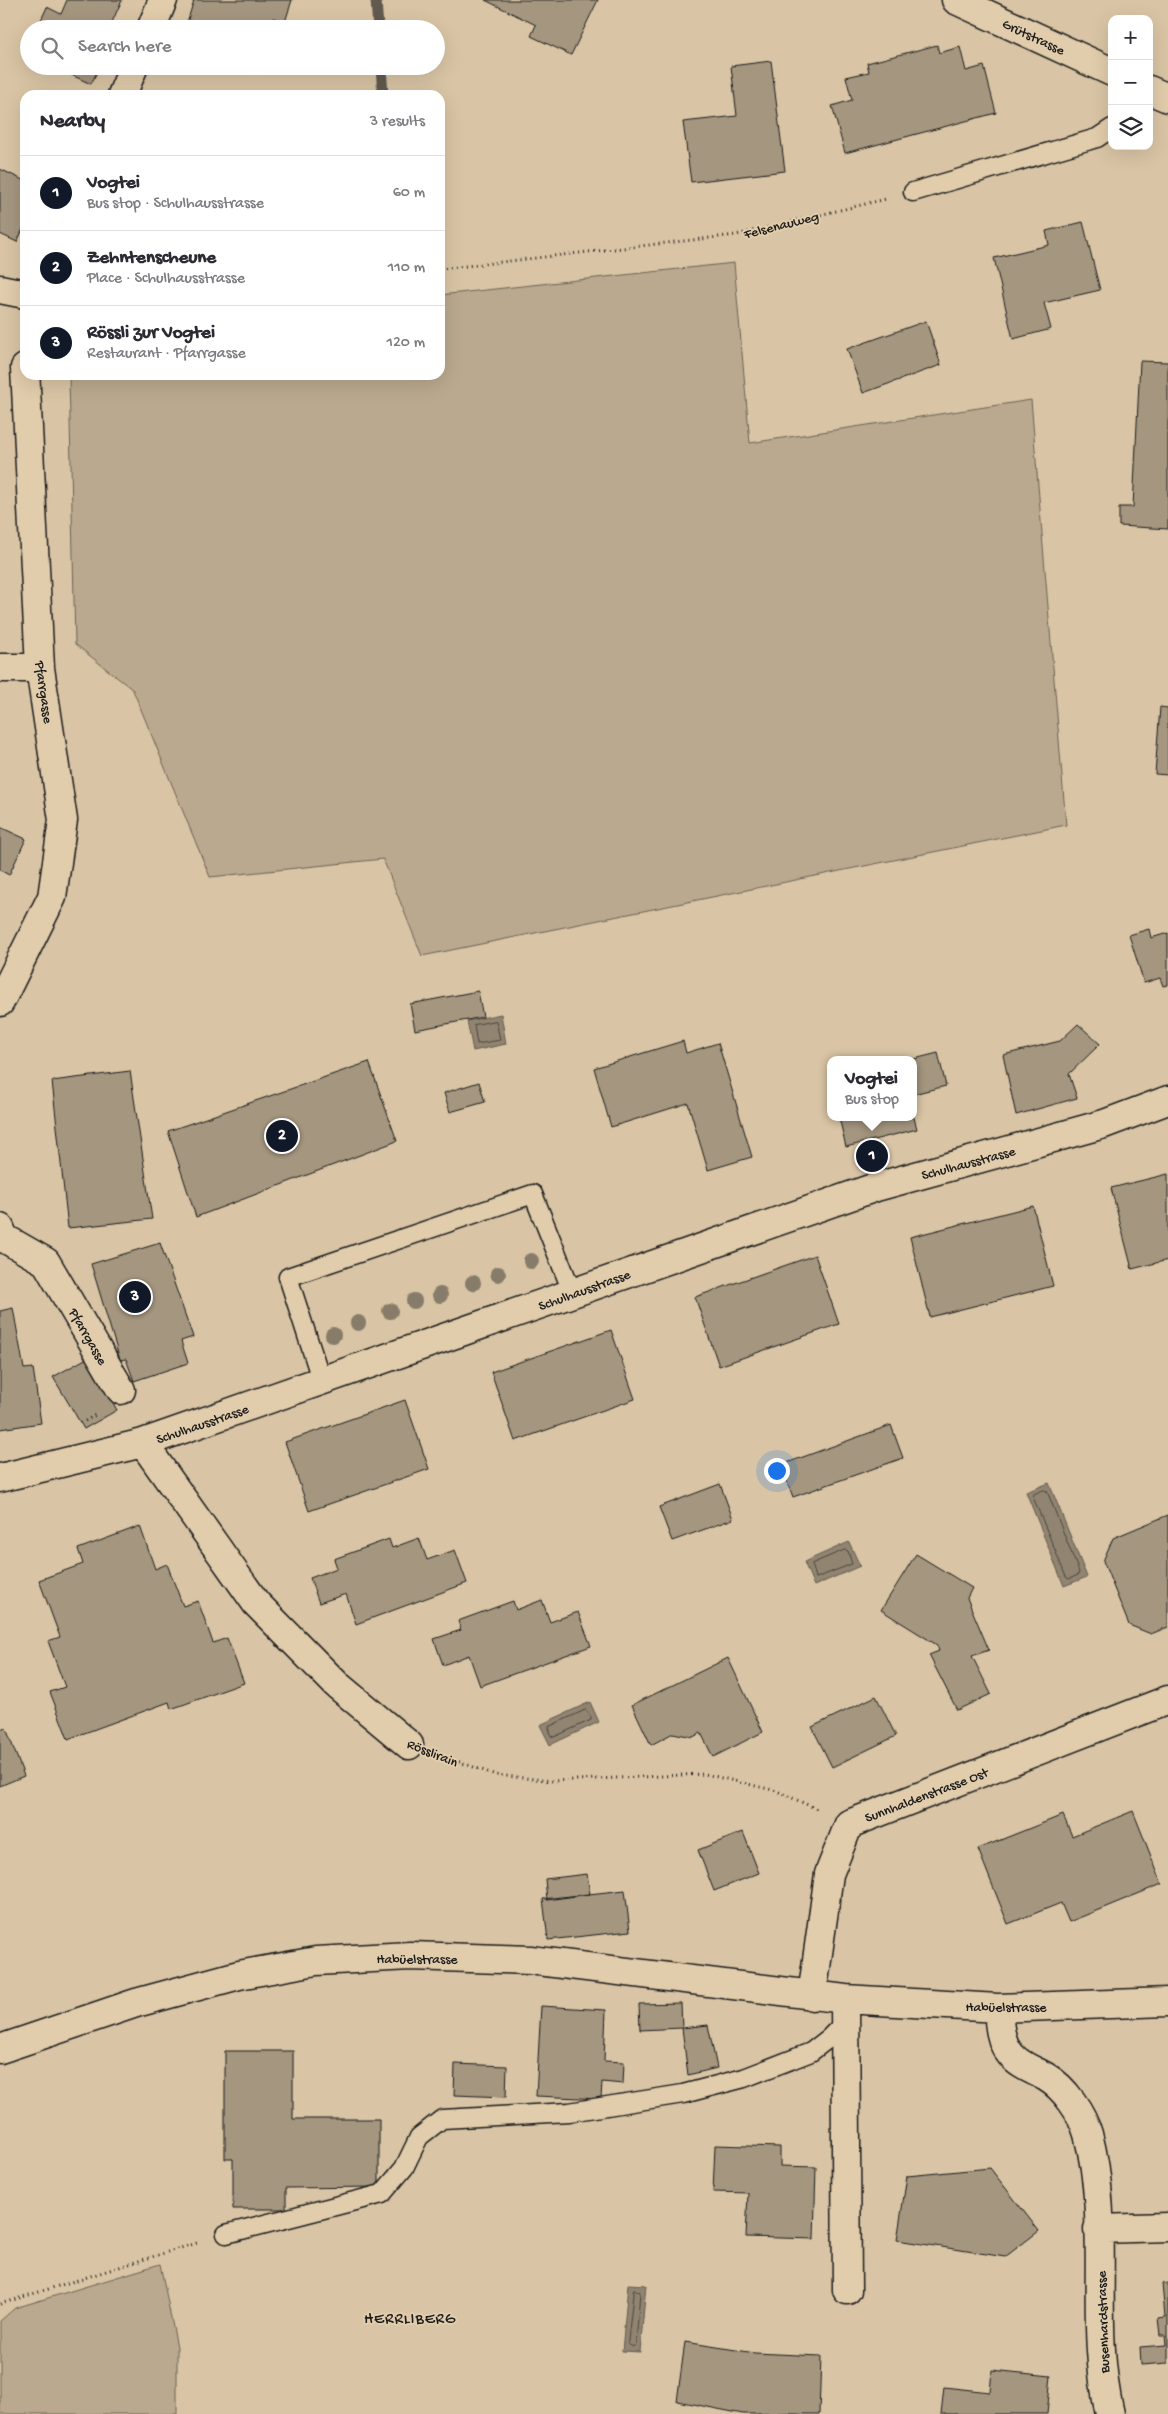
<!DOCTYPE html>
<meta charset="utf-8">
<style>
body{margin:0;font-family:"Gochi Hand",sans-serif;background:#f7f7f7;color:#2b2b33}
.controls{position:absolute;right:15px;top:15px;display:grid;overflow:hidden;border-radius:10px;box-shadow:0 5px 20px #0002}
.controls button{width:45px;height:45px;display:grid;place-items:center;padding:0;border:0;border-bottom:1px solid #e1e1e2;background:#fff;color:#2b2b33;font:25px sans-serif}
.you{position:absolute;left:776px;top:1470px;width:18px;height:18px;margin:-12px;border:4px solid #fff;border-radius:50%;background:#1a73e8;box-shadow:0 0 0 8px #1a73e833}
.badge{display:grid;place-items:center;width:32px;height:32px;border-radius:50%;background:#111827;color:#fff;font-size:16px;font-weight:700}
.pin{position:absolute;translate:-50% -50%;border:2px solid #fff;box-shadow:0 1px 5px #0006}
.popup{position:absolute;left:827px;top:1056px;width:90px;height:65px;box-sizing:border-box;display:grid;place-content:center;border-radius:10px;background:#fff;filter:drop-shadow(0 1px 4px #0005);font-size:16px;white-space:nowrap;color:#7c7c81}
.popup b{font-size:19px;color:#2b2b33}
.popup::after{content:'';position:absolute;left:50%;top:100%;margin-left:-10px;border:10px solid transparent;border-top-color:#fff}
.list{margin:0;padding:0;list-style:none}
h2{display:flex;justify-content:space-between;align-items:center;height:65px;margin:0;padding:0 20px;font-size:21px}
h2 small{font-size:16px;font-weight:400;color:#7c7c81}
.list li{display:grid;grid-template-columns:32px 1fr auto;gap:15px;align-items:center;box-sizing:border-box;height:75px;padding:0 20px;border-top:1px solid #e1e1e2}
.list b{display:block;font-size:19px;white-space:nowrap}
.list p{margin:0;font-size:16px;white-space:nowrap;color:#7c7c81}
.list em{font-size:16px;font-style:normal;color:#7c7c81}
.icon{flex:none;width:28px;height:28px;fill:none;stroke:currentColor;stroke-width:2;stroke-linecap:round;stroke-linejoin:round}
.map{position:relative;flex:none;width:1168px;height:2414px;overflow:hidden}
.search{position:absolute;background:#fff;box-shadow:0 5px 20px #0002;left:20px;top:20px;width:425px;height:55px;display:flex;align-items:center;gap:12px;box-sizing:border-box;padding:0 18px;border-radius:28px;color:#7c7c81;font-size:19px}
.panel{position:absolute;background:#fff;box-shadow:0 5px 20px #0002;left:20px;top:90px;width:425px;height:290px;border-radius:15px}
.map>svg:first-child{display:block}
.green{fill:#baa98e;stroke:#6b6255}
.water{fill:#918471;stroke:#625a4f}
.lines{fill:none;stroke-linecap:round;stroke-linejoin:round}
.shore{stroke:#4b463e;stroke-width:1}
.stream{stroke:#625a4f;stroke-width:11}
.building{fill:#a4967f;stroke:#1c1c1c}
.service-casing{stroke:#1c1c1c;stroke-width:21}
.minor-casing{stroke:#1c1c1c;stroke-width:31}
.path{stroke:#1c1c1c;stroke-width:3;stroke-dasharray:1 4;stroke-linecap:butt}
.service{stroke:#e1ccab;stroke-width:18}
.minor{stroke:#e1ccab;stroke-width:28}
.tree{fill:#877b69}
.labels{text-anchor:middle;stroke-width:4;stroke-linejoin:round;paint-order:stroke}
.street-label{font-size:14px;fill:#1c1c1c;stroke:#e1ccab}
.quarter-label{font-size:16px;letter-spacing:1px;fill:#1c1c1c;stroke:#e1ccab}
</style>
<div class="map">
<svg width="1168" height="2414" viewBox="0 0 1168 2414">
<rect width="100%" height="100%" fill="#d9c5a5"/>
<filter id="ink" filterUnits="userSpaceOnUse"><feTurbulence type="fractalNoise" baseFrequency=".02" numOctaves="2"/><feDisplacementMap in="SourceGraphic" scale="10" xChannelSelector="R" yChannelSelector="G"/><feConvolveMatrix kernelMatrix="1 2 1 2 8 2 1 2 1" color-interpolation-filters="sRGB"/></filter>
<g filter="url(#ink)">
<path class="green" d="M734 263 750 443 1031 400 1066 825 422 956 383 859 210 877 133 690 75 644 69 375H440V295Z
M160 2264 177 2347V2414H0V2321L15 2308Z"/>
<path class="water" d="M501 1014 506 1044 473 1051 467 1021Z
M1049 1483 1087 1577 1064 1586 1026 1492Z
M849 1542 860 1566 814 1586 804 1562Z
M590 1702 599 1722 550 1745 540 1725Z
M628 2284 646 2285 640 2352 622 2351Z"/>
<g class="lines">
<path class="shore" d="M496 1021 500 1040 477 1044 474 1025Z
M1044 1490 1047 1491 1079 1572 1078 1575 1069 1579 1066 1577 1033 1497 1034 1494Z
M845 1550 848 1551 852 1564 816 1578 812 1564Z
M586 1710 591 1717V1720L554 1737 551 1736 549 1727Z
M634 2289 640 2292 636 2344 633 2347 628 2344Z"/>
<path class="stream" d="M376 0 378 29
M381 66 383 95"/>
</g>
<path class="building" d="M67 0H122L109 29H37L47 7 61 14Z
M194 0H292L285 22 273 18 270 29H185Z
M485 0H598L571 55 531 36 536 25Z
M937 45 939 53 960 47 966 71 984 66 996 113 845 153 832 106 852 100 846 77 869 72 867 63Z
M771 61 785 171 691 182 683 122 737 116 731 66Z
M52 66H100L91 84Z
M231 66H259L256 74Z
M0 169 25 181V225L17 242 0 234Z
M1083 222 1100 290 1044 303 1051 329 1013 339 994 258 1049 245 1046 231Z
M926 321 941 365 863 393 847 349Z
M1140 361 1168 362V529L1119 526V507H1133Z
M1160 707 1168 708V775L1155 774Z
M0 827 26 839 9 875 0 870Z
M1149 929 1151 938 1168 933V985L1163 986 1160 978 1144 983 1129 935Z
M478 991 483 1017 415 1030 410 1004Z
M1078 1024 1100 1044 1069 1074 1077 1098 1016 1115 1003 1055 1060 1041Z
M683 1041 686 1053 718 1043 752 1157 708 1170 688 1103 611 1127 594 1068Z
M938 1053 946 1086 913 1094V1060H910Z
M369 1062 397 1141 196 1217 168 1131Z
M130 1071 152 1219 68 1228 52 1081Z
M479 1082 485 1102 450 1112 444 1093Z
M913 1114 917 1129 846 1147 839 1117H913Z
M1168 1174V1260L1132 1269 1111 1188Z
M1033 1206 1053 1286 930 1317 910 1237Z
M160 1243 193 1337 181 1341 188 1363 134 1381 126 1359 120 1360 91 1264Z
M815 1255 839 1324 719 1366 695 1297Z
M13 1308 24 1369 33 1368 41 1423 0 1429V1311Z
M611 1330 635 1399 515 1441 491 1372Z
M87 1358 117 1410 84 1429 53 1377Z
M405 1400 429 1469 309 1511 285 1442Z
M891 1425 903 1458 793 1497 781 1465Z
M720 1484 733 1519 672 1541 659 1507Z
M1168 1515V1627L1151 1634 1129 1625 1103 1561 1113 1538Z
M140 1526 155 1569 167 1564 183 1606 198 1601 213 1643 227 1638 244 1683 171 1709 169 1702 68 1739 50 1692 65 1687 48 1641 60 1637 39 1580 83 1564 78 1549Z
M419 1538 427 1560 455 1550 467 1583 356 1624 346 1594 319 1603 310 1578 337 1568 334 1559 389 1539 392 1548Z
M916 1554 972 1588 967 1598 989 1650 972 1656 991 1694 957 1710 929 1655 939 1651 937 1645 881 1610Z
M542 1600 550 1622 578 1612 591 1646 480 1686 469 1655 443 1665 434 1639 461 1630 458 1621 513 1601 516 1610Z
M728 1658 763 1732 713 1757 701 1733 693 1737 673 1733 651 1745 632 1705Z
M876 1696 896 1736 832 1767 812 1727Z
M6 1728 24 1776 0 1786V1730Z
M1133 1811 1162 1884 1069 1922 1061 1903 1008 1924 978 1849 1063 1815 1072 1836Z
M743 1832 759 1873 714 1891 698 1850Z
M587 1874 590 1894 547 1900 545 1879Z
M625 1890 630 1931 548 1940 543 1899Z
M681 2003 682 2028 640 2030 639 2004Z
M541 2006 606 2010 604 2061 624 2062 623 2084 602 2082 601 2099 536 2096Z
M708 2025 717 2068 688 2075 682 2028Z
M225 2051H293V2119H379V2187L286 2188V2209H233V2159H225Z
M455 2064 507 2066 506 2097 454 2095Z
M715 2145 780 2147V2166L816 2167 814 2239 746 2237 748 2193 713 2192Z
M990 2168 1039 2231 1005 2257 897 2240 907 2176Z
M1168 2283V2363L1141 2365 1140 2347 1166 2345 1165 2335H1160L1158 2318 1165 2317 1162 2284Z
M685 2342 755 2353 821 2356 819 2414H743L677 2401Z
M992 2370 1051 2376 1047 2414H941L944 2387 990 2392Z"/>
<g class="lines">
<defs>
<path id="service" d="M913 192 1097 138 1112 128
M322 1382 288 1277 533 1194 573 1294
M226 2234 382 2194 404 2168 419 2137 442 2119 569 2112 683 2094 744 2078 811 2052 829 2038 845 2022"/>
<path id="minor" d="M956 0 1112 72
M151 29 163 0
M1149 90 1168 98
M122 95 134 66
M0 289 25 294
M0 668H40
M0 1002 52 897 63 820 40 668 25 368
M0 1228 4 1238 46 1262 121 1390
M143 1443 256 1603 336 1684 409 1745
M0 1478 143 1443 876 1187 1104 1124 1168 1100
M812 1996 829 1874 849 1824 1168 1700
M845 1999 847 2290
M998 2008C999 2024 1000 2042 1011 2055 1020 2066 1034 2070 1046 2077 1065 2088 1082 2113 1088 2134 1112 2225 1088 2323 1110 2414
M0 2049 136 2003 239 1975 316 1961 410 1956 530 1960 845 1999 998 2008 1168 2002
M1098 2229 1168 2227"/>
</defs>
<use href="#service" class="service-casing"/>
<use href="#minor" class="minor-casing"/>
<path class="path" d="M440 269 736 235 886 199
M85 1421 97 1414
M440 1755 496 1775 553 1781 705 1774 777 1791 819 1810
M0 2304 200 2242"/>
<use href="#service" class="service"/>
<use href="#minor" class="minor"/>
</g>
<g class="tree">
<circle cx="531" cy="1261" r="8"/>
<circle cx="498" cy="1274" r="8"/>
<circle cx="473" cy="1283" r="8"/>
<circle cx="440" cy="1295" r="8"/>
<circle cx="414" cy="1301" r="8"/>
<circle cx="390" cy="1311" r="8"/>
<circle cx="358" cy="1323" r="8"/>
<circle cx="333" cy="1335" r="8"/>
</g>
</g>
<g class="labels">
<g class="street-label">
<text transform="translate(1034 36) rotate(25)" y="5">Grütstrasse</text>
<text transform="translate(781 224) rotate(-14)" y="5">Felsenauweg</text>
<text transform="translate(45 692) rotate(82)" y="5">Pfarrgasse</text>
<text transform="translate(968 1162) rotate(-15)" y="5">Schulhausstrasse</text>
<text transform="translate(584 1289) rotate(-20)" y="5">Schulhausstrasse</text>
<text transform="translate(89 1336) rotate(60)" y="5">Pfarrgasse</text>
<text transform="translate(202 1423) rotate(-19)" y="5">Schulhausstrasse</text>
<text transform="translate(433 1752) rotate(22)" y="5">Rösslirain</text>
<text transform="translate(926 1794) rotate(-21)" y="5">Sunnhaldenstrasse Ost</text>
<text x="417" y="1963">Habüelstrasse</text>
<text x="1006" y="2011">Habüelstrasse</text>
<text transform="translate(1102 2322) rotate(-92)" y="5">Busenhardstrasse</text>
</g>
<g class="quarter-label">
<text x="410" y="2323">HERRLIBERG</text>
</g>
</g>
</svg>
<div class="controls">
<button>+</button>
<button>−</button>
<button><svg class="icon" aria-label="layers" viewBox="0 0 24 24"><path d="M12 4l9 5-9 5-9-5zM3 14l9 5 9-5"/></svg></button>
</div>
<div class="you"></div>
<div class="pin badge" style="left:872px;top:1156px">1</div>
<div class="popup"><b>Vogtei</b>Bus stop</div>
<div class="pin badge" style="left:282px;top:1136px">2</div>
<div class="pin badge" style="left:135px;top:1297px">3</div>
<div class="search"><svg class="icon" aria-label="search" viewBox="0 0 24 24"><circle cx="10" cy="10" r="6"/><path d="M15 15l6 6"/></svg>Search here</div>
<section class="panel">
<h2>Nearby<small>3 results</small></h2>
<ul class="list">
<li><span class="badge">1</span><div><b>Vogtei</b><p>Bus stop · Schulhausstrasse</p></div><em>60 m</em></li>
<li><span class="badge">2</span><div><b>Zehntenscheune</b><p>Place · Schulhausstrasse</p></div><em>110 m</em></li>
<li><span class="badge">3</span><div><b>Rössli zur Vogtei</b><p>Restaurant · Pfarrgasse</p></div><em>120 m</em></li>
</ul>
</section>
</div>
